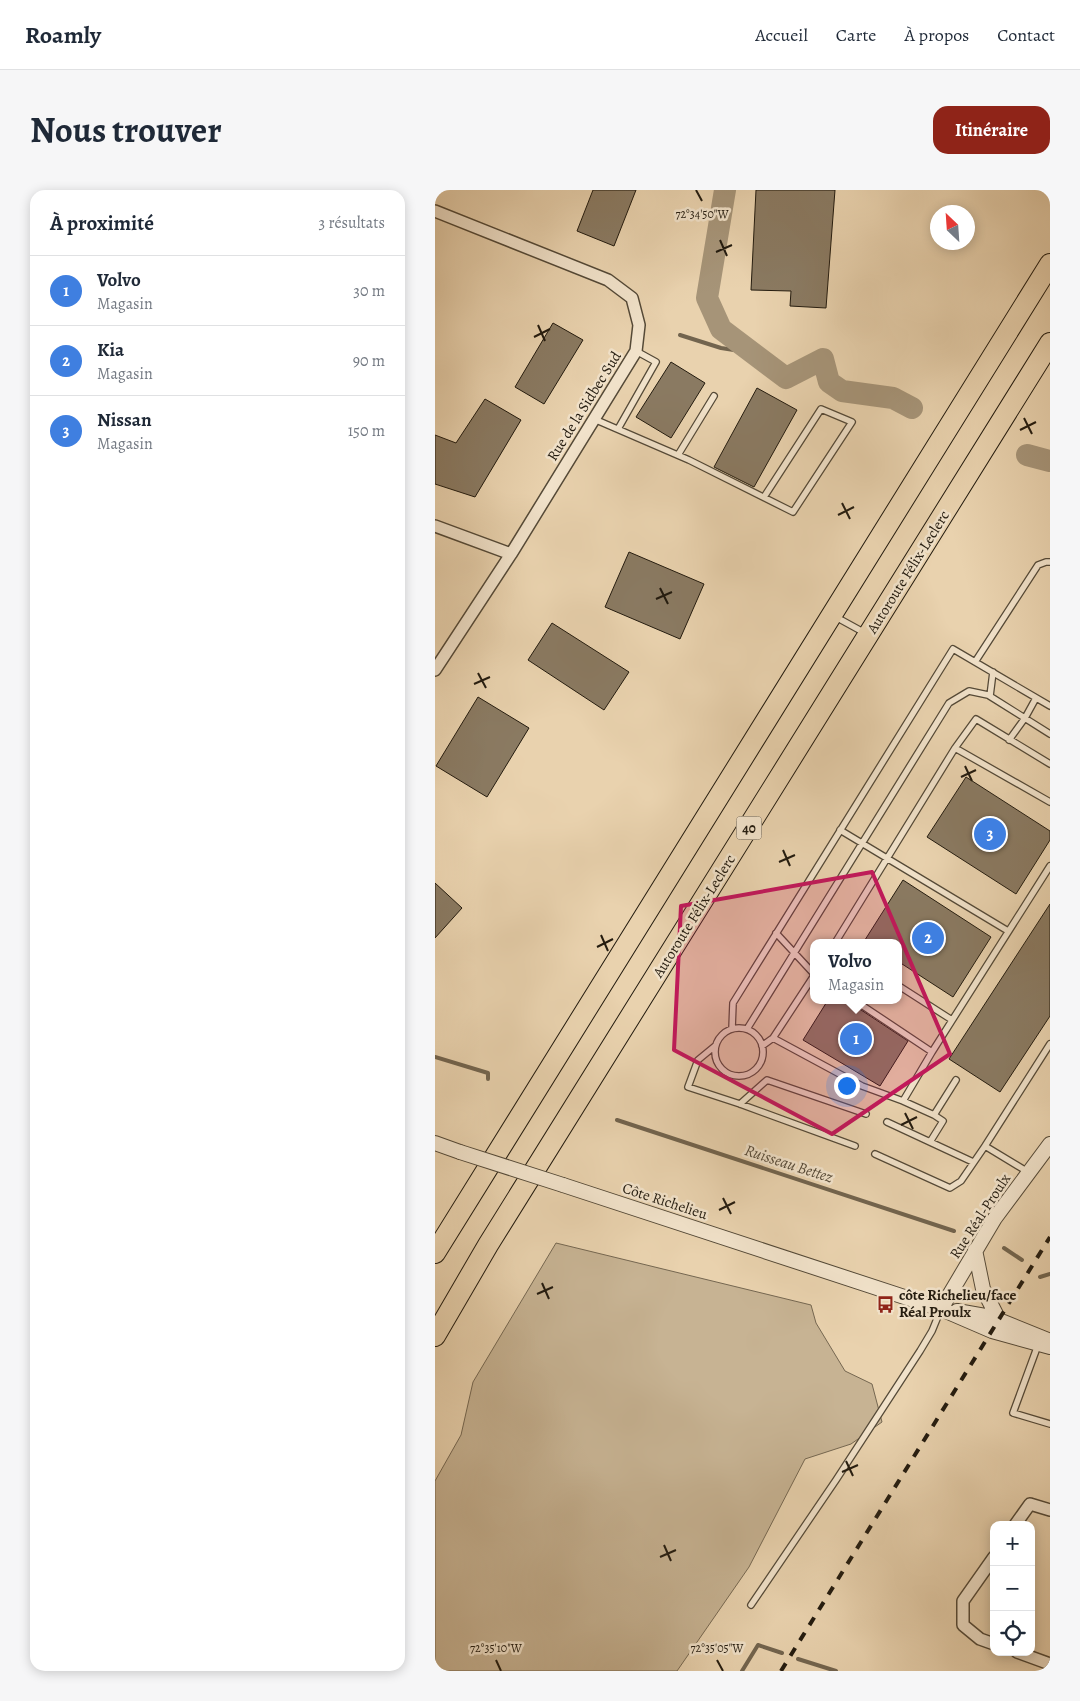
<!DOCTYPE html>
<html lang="fr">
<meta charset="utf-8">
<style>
body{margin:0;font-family:Alegreya,serif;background:#f6f6f7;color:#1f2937}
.controls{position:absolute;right:15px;bottom:15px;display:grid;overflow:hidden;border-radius:10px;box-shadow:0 2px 12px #0003}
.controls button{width:45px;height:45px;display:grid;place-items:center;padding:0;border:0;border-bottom:1px solid #e0e1e3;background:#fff;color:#1f2937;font:25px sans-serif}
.compass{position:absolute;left:495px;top:15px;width:45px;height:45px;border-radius:50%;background:#fff;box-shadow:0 2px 12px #0003;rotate:335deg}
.you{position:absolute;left:411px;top:895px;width:18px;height:18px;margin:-12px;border:4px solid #fff;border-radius:50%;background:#1a73e8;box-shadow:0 0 0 8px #1a73e833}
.badge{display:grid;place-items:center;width:32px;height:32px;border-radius:50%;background:#8f2418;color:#fff;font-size:16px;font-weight:700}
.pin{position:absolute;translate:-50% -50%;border:2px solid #fff;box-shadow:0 1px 5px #0006}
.popup{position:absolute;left:375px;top:749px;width:92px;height:65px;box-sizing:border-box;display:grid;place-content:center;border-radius:10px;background:#fff;filter:drop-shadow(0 1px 4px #0005);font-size:16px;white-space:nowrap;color:#747a83}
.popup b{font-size:19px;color:#1f2937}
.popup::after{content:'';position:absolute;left:50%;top:100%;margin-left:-10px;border:10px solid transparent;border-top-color:#fff}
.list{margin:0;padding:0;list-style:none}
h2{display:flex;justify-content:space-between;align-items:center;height:65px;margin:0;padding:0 20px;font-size:21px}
h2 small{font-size:16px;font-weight:400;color:#747a83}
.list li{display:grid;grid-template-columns:32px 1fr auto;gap:15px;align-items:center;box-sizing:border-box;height:70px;padding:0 20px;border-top:1px solid #e0e1e3}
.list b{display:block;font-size:19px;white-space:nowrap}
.list p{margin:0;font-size:16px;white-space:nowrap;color:#747a83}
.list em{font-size:16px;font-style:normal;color:#747a83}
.icon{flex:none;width:28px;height:28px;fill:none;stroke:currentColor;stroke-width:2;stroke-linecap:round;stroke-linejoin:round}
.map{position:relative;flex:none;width:615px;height:1481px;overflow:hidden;border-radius:15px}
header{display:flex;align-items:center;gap:30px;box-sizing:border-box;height:70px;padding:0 25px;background:#fff;border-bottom:1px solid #e0e1e3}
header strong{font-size:24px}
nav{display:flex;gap:28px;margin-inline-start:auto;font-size:18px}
.intro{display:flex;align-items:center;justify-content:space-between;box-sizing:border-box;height:120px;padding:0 30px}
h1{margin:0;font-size:35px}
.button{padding:12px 22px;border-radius:15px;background:#8f2418;color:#fff;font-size:18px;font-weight:700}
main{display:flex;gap:30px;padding:0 30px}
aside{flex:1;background:#fff;border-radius:15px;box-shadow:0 2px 12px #0003}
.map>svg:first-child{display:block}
.green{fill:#c7b393;stroke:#756751}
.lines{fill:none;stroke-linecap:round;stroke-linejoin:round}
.stream{stroke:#72644e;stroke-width:4}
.river{stroke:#a69478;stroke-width:22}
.building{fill:#8a7a62;stroke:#231b0f}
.service-casing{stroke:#544937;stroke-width:8}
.minor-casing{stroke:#544937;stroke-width:14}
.tertiary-casing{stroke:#544937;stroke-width:16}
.motorway-casing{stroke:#231b0f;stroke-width:22}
.service{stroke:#f1e2ca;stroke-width:5.5}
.minor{stroke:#f1e2ca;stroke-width:11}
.tertiary{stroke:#f1e2ca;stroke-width:14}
.motorway{stroke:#e9d2ae;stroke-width:20}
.rail{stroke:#231b0f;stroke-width:4;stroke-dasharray:9 9;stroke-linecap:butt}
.tertiary-bridge-casing{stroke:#544937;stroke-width:16;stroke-linecap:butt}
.tertiary-bridge{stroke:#f1e2ca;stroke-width:14}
.marked{fill:#c2185b;fill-opacity:0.2;stroke:#c2185b;stroke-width:4;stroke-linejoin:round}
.ticks{fill:none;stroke:#231b0f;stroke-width:2}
.labels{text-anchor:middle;stroke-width:5;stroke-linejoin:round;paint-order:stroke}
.shield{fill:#f1e2ca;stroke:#615747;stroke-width:1}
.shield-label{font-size:14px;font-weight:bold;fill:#231b0f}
.street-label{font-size:15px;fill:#231b0f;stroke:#f1e2ca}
.poi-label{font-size:15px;font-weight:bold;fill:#231b0f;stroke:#f1e2ca;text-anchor:start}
.water-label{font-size:16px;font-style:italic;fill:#574b39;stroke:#f1e2ca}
.ticks-label{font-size:12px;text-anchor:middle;fill:#231b0f;stroke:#f1e2ca;stroke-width:5;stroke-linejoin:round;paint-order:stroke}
</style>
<header>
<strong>Roamly</strong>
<nav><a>Accueil</a><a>Carte</a><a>À propos</a><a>Contact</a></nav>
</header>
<div class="intro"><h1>Nous trouver</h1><a class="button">Itinéraire</a></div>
<main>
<aside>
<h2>À proximité<small>3 résultats</small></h2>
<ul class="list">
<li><span class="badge" style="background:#3f7fe0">1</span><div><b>Volvo</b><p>Magasin</p></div><em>30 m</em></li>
<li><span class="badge" style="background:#3f7fe0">2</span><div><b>Kia</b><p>Magasin</p></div><em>90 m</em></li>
<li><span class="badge" style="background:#3f7fe0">3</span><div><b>Nissan</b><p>Magasin</p></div><em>150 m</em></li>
</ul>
</aside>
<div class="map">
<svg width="615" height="1481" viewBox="0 0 615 1481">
<rect width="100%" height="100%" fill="#e9d2ae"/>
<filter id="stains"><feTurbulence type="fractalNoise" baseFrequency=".004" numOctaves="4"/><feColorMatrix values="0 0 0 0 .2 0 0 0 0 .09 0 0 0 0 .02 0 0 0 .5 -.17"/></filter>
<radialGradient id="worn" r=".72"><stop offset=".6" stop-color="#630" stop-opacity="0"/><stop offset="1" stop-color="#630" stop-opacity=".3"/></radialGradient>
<path class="green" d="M121 1053 376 1115 381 1133 410 1181 437 1194 447 1232 416 1254 370 1269 314 1377 242 1481H0V1291L26 1245 38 1192Z"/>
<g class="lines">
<path class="stream" d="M245 145 286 158 318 163
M0 867 53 883V889
M182 930 519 1041
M569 1058 587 1070
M605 1087 615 1084
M363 1469 401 1481
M307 1481 323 1455 347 1463"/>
<path class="river" d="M290 0 272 108 286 139 351 188 388 169 394 192 407 201 458 208 477 218
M592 265 615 271"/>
</g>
<path class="building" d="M158 0H201L179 56 142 41Z
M321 0H400L391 118 355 116 356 101 316 100Z
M118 133 148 150 109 214 80 197Z
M236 172 270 193 236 248 201 227Z
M322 198 362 220 319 297 279 277Z
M50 209 86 230 40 307 0 294V245L21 253Z
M194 362 269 394 245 449 170 417Z
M117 433 194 482 169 520 93 470Z
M43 507 94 538 52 607 1 576Z
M531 587 615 641V650L581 704 492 647Z
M468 690 556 747 518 807 464 772V753H428Z
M0 693 27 718 0 748Z
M615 714V826L565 902 514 869Z
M393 810H411L473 851 445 896 368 850Z"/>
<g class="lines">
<defs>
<path id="service" d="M159 229 254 270 358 322 417 232 386 219 329 307
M183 239 221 172 201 161
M243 265 279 206
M399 426 430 443
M540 472 603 375 611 372H615
M555 506 558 482
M574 550 590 528 601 508
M520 558 541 529 615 574
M405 640 573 741
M341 743 378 783
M400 753 520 558 615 612
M464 796 517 830
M419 810 497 862 468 911
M280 862a24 24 0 1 1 48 0a24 24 0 1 1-48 0Z
M297 839 298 813 518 459 615 516
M312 839 514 513 534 501 553 505 615 544
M338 848 378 787
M280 856 263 870 253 897 305 914 420 956
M327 856 338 848 427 896 468 911 499 925 521 890
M497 862 615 676
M305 914 332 890 431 924
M452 932 538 972
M495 952 508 931 499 925
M550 956 593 982
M440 964 515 998 526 991 550 956 615 854
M603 1155 578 1223 615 1234
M316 1415 401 1290 485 1161 497 1141 506 1119"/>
<path id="minor" d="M0 21 173 90 197 108 204 135 201 161 76 364 0 480
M0 336 76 364
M580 1335 595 1314 615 1320
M559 1367 528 1411V1435L545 1449 559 1454
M582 1462 615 1474"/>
<path id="tertiary" d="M0 953 25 962
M128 995 506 1119 557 1141 615 1157
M540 1060 548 1099 564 1130
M506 1119 560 1028 615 954
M522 1121 556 1127 613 1150"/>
<path id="motorway" d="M0 1063 615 74
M0 1146 53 1055 615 153"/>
</defs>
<use href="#service" class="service-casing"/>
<use href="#minor" class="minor-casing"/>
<use href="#tertiary" class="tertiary-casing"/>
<use href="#motorway" class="motorway-casing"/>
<use href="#service" class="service"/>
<use href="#minor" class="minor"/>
<use href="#tertiary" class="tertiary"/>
<use href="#motorway" class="motorway"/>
<path class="rail" d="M346 1481 615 1047"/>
<defs>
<path id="tertiary-bridge" d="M25 962 128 995"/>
</defs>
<use href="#tertiary-bridge" class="tertiary-bridge-casing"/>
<use href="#tertiary-bridge" class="tertiary-bridge"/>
</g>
<path class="marked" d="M437 682 515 864 397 944 239 860 246 716Z"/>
<path class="ticks" d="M261 0 267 11M285 50 292 66M281 62 297 55M103 135 110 151M99 147 115 139M589 228 597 244M585 240 601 232M407 313 415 329M403 325 419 317M225 398 233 414M221 409 237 402M43 483 51 498M39 494 55 487M530 576 537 591M526 587 541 580M348 660 355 676M344 672 360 665M166 745 173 761M162 757 178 749M470 923 478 939M466 935 482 927M288 1008 296 1024M284 1020 300 1012M107 1093 114 1109M102 1104 118 1097M411 1271 418 1286M407 1282 423 1275M229 1355 236 1371M225 1367 241 1360M61 1470 66 1481M282 1470 288 1481"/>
<defs>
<symbol id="bus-bare" viewBox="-9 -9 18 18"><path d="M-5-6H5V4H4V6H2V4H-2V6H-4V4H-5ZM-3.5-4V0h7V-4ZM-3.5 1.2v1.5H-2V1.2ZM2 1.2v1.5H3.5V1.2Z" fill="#8f2418" stroke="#f1e2ca" stroke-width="2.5" paint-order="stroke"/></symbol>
</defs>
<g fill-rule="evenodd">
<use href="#bus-bare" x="438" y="1102" width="25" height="25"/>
</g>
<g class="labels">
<rect class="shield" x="301.5" y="626.5" width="25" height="23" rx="4"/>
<g class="shield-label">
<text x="314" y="643">40</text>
</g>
<g class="street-label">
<text transform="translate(149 216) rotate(-58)" y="5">Rue de la Sidbec Sud</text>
<text transform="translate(473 382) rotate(-58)" y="5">Autoroute Félix-Leclerc</text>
<text transform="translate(259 726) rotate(-58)" y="5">Autoroute Félix-Leclerc</text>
<text transform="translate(230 1011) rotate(18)" y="5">Côte Richelieu</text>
<text transform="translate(545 1026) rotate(-57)" y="5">Rue Réal-Proulx</text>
</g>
<g class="poi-label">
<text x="464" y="1110">côte Richelieu/face<tspan x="464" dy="17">Réal Proulx</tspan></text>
</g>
<g class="water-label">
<text transform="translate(354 973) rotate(18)" y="6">Ruisseau Bettez</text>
</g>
</g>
<g class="ticks-label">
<text x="267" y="28">72°34'50"W</text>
<text x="61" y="1462">72°35'10"W</text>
<text x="282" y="1462">72°35'05"W</text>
</g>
<rect width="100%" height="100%" filter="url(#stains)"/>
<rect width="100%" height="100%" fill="url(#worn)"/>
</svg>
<div class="controls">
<button>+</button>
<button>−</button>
<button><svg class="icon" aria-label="locate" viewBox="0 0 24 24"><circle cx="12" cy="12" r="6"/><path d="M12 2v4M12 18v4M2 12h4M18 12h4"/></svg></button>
</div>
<svg class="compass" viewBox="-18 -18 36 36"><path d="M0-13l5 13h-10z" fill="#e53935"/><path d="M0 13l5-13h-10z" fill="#747a83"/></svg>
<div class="you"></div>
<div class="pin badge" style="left:421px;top:849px;background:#3f7fe0">1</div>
<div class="popup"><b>Volvo</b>Magasin</div>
<div class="pin badge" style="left:493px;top:748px;background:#3f7fe0">2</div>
<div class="pin badge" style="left:555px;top:644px;background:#3f7fe0">3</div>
</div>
</main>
